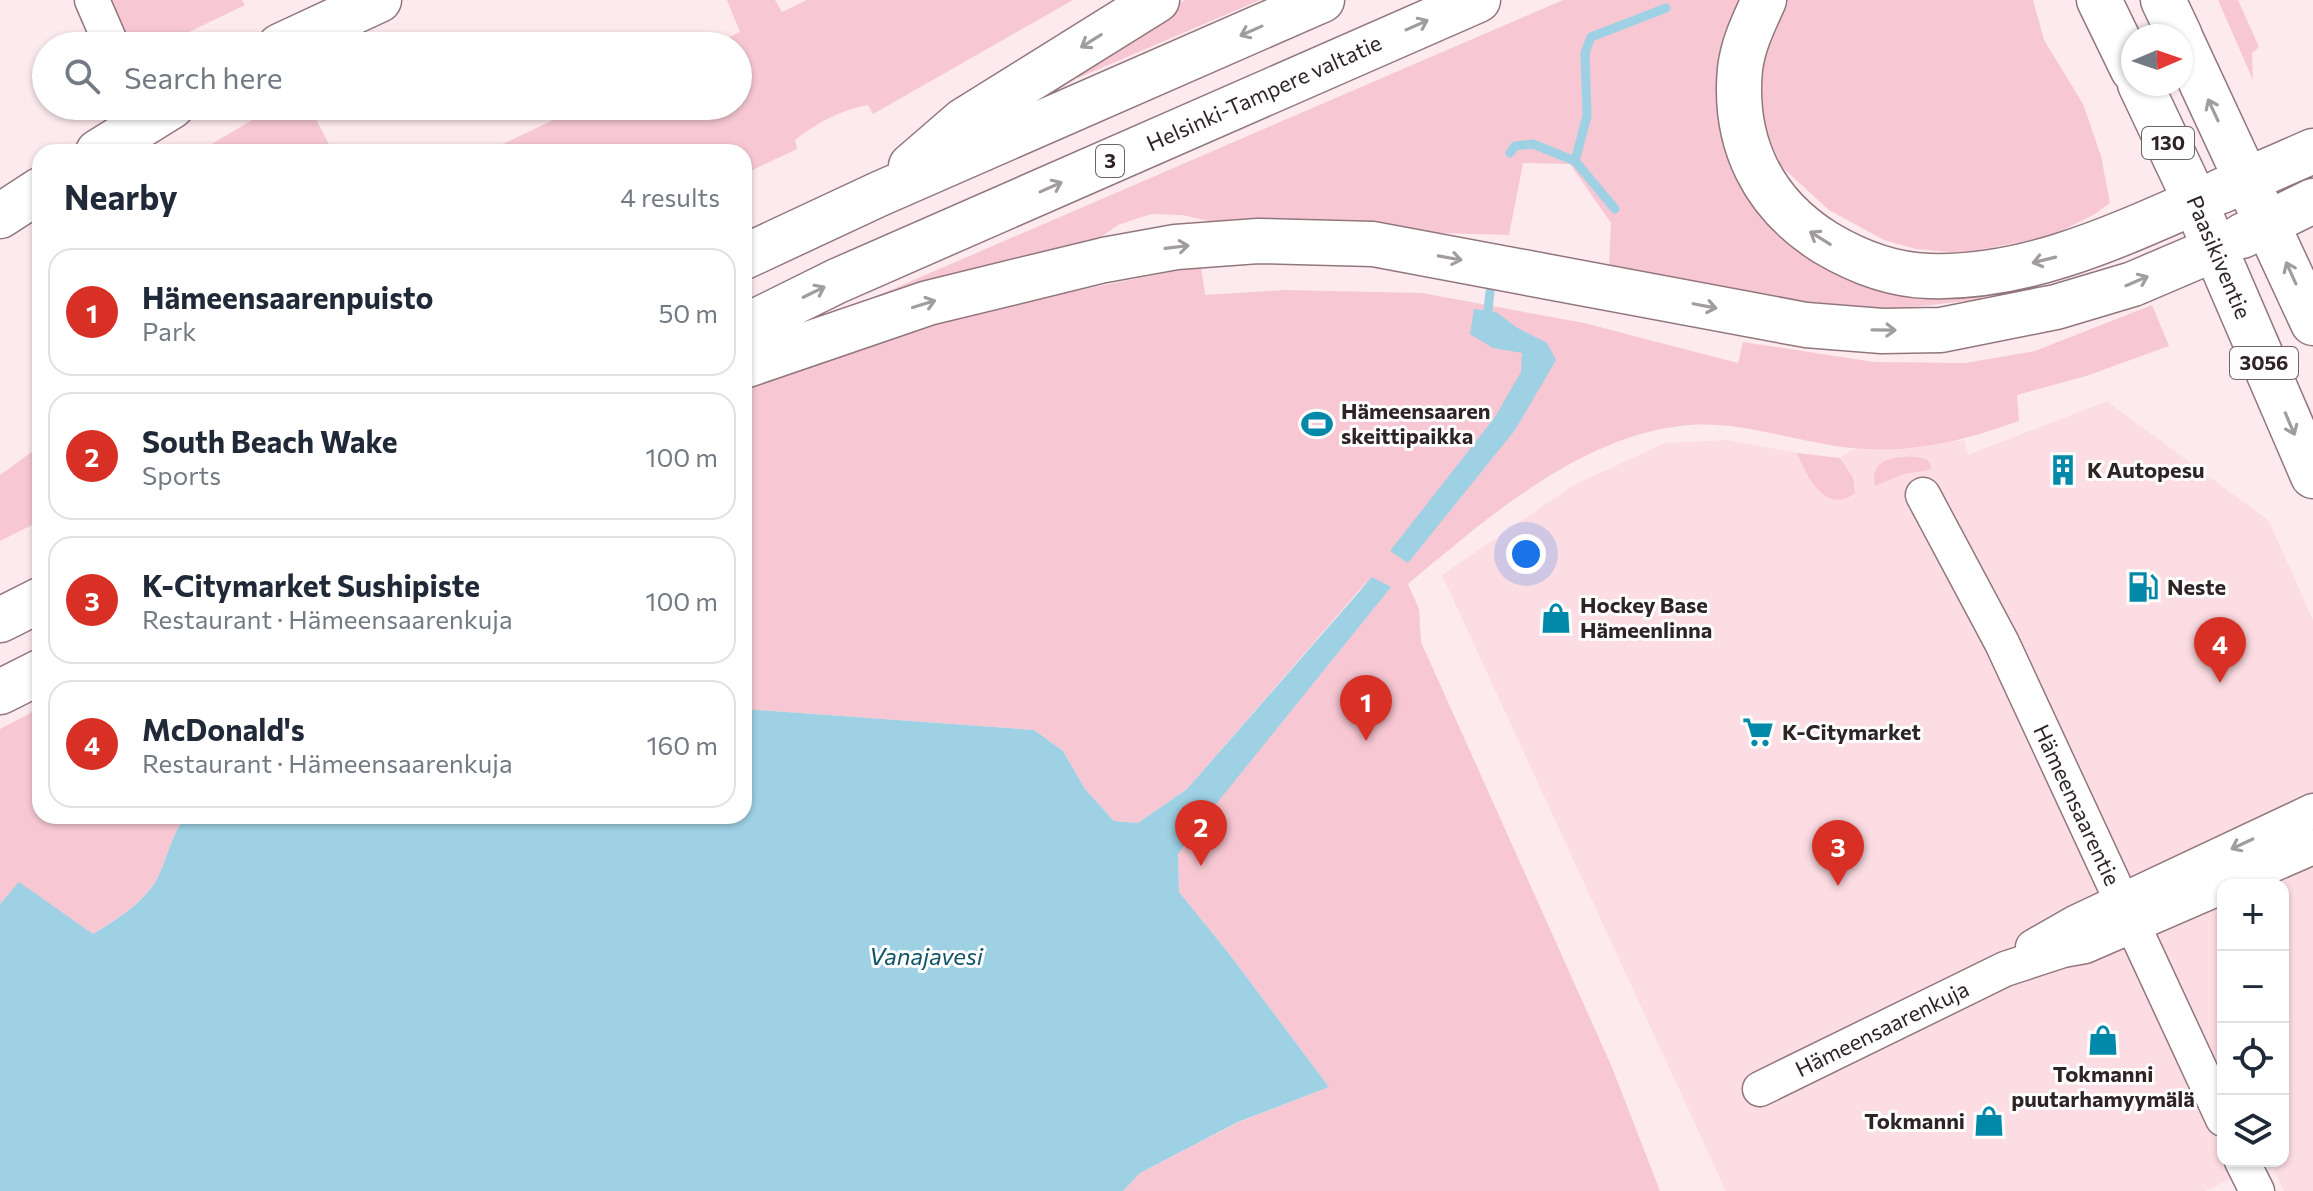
<!DOCTYPE html>
<meta charset="utf-8">
<style>
body{margin:0;font-family:Commissioner,sans-serif;background:#f2f2f3;color:#1f2937}
.controls{position:absolute;right:24px;bottom:24px;display:grid;overflow:hidden;border-radius:16px;box-shadow:0 2px 6px #0004}
.controls button{width:72px;height:72px;display:grid;place-items:center;padding:0;border:0;border-bottom:2px solid #e0e1e3;background:#fff;color:#1f2937;font:40px sans-serif}
.compass{position:absolute;left:2121px;top:24px;width:72px;height:72px;border-radius:50%;background:#fff;box-shadow:0 2px 6px #0004;rotate:88deg}
.you{position:absolute;left:1526px;top:554px;width:28px;height:28px;margin:-20px;border:6px solid #fff;border-radius:50%;background:#1a73e8;box-shadow:0 0 0 12px #1a73e833}
.badge{display:grid;place-items:center;width:52px;height:52px;border-radius:50%;background:#d93025;color:#fff;font-size:26px;font-weight:700}
.pin{position:absolute;translate:-50% -66px;filter:drop-shadow(0 2px 4px #0008)}
.pin::after{content:'';position:absolute;top:42px;width:28px;height:24px;background:inherit;clip-path:polygon(0 0,100% 0,50% 100%)}
.list{margin:0;padding:0;list-style:none}
h2{display:flex;justify-content:space-between;align-items:center;height:104px;margin:0;padding:0 32px;font-size:34px}
h2 small{font-size:26px;font-weight:400;color:#747a83}
.list li{display:grid;grid-template-columns:52px 1fr auto;gap:24px;align-items:center;box-sizing:border-box;height:128px;margin:0 16px 16px;padding:0 16px;border:2px solid #e0e1e3;border-radius:24px}
.list b{display:block;font-size:30px;white-space:nowrap}
.list p{margin:0;font-size:26px;white-space:nowrap;color:#747a83}
.list em{font-size:26px;font-style:normal;color:#747a83}
.icon{flex:none;width:44px;height:44px;fill:none;stroke:currentColor;stroke-width:2;stroke-linecap:round;stroke-linejoin:round}
.map{position:relative;flex:none;width:2313px;height:1191px;overflow:hidden}
.search{position:absolute;background:#fff;box-shadow:0 2px 6px #0004;left:32px;top:32px;width:720px;height:88px;display:flex;align-items:center;gap:20px;box-sizing:border-box;padding:0 28px;border-radius:44px;color:#747a83;font-size:30px}
.panel{position:absolute;background:#fff;box-shadow:0 2px 6px #0004;left:32px;top:144px;width:720px;height:680px;border-radius:24px}
.map>svg:first-child{display:block}
.built{fill:#fddde4}
.green{fill:#f7c8d3}
.water{fill:#9ed1e4}
.lines{fill:none;stroke-linecap:round;stroke-linejoin:round}
.stream{stroke:#9ed1e4;stroke-width:9}
.minor-casing{stroke:#91777d;stroke-width:37}
.secondary-casing{stroke:#91777d;stroke-width:47}
.primary-casing{stroke:#91777d;stroke-width:47}
.motorway-casing{stroke:#91777d;stroke-width:47}
.minor{stroke:#fff;stroke-width:34}
.secondary{stroke:#fff;stroke-width:44}
.primary{stroke:#fff;stroke-width:44}
.motorway{stroke:#fff;stroke-width:44}
.oneway{stroke:#a19c9d}
.labels{text-anchor:middle;stroke-width:6;stroke-linejoin:round;paint-order:stroke}
.shield{fill:#fdfdfd;stroke:#6c6466;stroke-width:2}
.shield-label{font-size:20px;font-weight:bold;fill:#2e2325}
.street-label{font-size:22px;fill:#2e2325;stroke:#fdfdfd}
.poi-label{font-size:22px;font-weight:bold;fill:#2e2325;stroke:#fdfdfd;text-anchor:start}
.water-label{font-size:24px;font-style:italic;fill:#115468;stroke:#fdfdfd}
</style>
<div class="map">
<svg width="2313" height="1191" viewBox="0 0 2313 1191">
<rect width="100%" height="100%" fill="#fdeaee"/>
<path class="built" d="M2107 401 2269 521 2313 620V1191H2284L2270 1161H2283V885H2223V1161H2269L2205 1191H1726L1442 575 1574 485 1665 443 1727 440 1820 457 1840 458 1853 449H1908L1964 440 1968 455Z"/>
<path class="green" d="M109 0H242L245 5 160 46H130Z
M727 0H775L782 12 807 0H1073L873 114 868 105C840 110 817 123 795 140L797 149 744 174V152H486L583 106H738V46H710L740 32Z
M1185 0H1260L1078 78 1076 70Z
M1563 0H1743L1750 194 1977 290 1982 299C1941 304 1900 310 1859 308 1775 303 1691 283 1609 268L1611 223 1570 164 1523 163 1509 235 1235 227 1182 215 1151 214 1118 225 1101 237 1039 257 872 298Z
M1781 0H2033L2044 40 2083 104 2101 156 2110 203 2095 214 2051 236 1963 253 1916 249 1884 240 1829 210 1782 167 1768 136 1759 100 1758 58Z
M2218 0H2238L2259 47 2252 53 2253 80Z
M276 106H309L333 152H198Z
M1201 266 1205 295 1284 290 1422 293 1584 323 1738 363 1743 342 1874 362 1965 363 2035 351 2152 305 2169 346 2086 376 2017 395 2019 421C1962 441 1914 454 1852 448 1798 443 1745 421 1690 425 1583 433 1487 518 1408 584L1419 609 1421 642 1611 1065 1660 1191H1123L1140 1173 1239 1122 1329 1087 1227 951 1179 892 1178 854 1368 580 1187 789 1138 823 1114 821 1085 789 1063 751 1034 730 744 709V384L839 347 1014 303Z
M40 446V521L0 541V475Z
M1797 453 1840 458 1853 478 1855 493C1825 516 1806 475 1797 453Z
M1916 457 1927 459 1931 466 1930 470 1904 474 1875 486C1868 459 1896 456 1916 457Z
M40 708V816H185C172 835 168 855 159 875 147 901 116 919 93 934L19 883 0 904V729Z"/>
<path class="water" d="M1474 309 1496 312 1516 327 1547 343 1556 360 1515 430 1408 563 1390 551 1495 417 1521 372 1522 353 1493 348 1470 334Z
M1372 577 1391 587 1208 814 1178 854 1179 892 1227 951 1329 1087 1238 1122 1140 1173 1123 1191H0V904L19 882 93 934C116 920 147 901 159 875 168 855 172 835 185 816H744V709L1034 730 1063 751 1085 789 1114 821 1138 823 1187 789Z"/>
<g class="lines">
<path class="stream" d="M1510 153 1515 146 1533 144 1575 161 1587 116 1585 53 1591 37 1666 8
M1575 161 1615 209
M1488 310 1490 292"/>
<defs>
<path id="minor" d="M92 0 112 46
M1923 495 2002 643 2223 1119
M2033 947 2075 923 2313 811
M1760 1089 2005 969 2063 950 2085 946 2313 847
M2242 1161 2257 1191"/>
<path id="secondary" d="M280 46 379 0
M98 152 172 106
M0 216 40 190"/>
<path id="primary" d="M2099 0 2133 70
M2163 0 2180 36
M2181 39 2313 323
M2140 84 2185 179 2313 476
M2219 192 2313 151
M2242 236 2313 201"/>
<path id="motorway" d="M1764 0C1754 22 1743 44 1740 69 1733 143 1763 204 1826 243 1858 262 1891 275 1929 276 2023 279 2111 239 2195 202
M911 166 963 121 1157 0
M744 257 879 194 1322 0
M744 327 837 281 1478 0
M744 366 928 303 1104 260 1176 247 1258 241 1373 244 1806 325 1882 331 1941 330 2056 307 2133 284 2215 249
M0 620 40 600
M0 692 40 672"/>
</defs>
<use href="#minor" class="minor-casing"/>
<use href="#secondary" class="secondary-casing"/>
<use href="#primary" class="primary-casing"/>
<use href="#motorway" class="motorway-casing"/>
<use href="#minor" class="minor"/>
<use href="#secondary" class="secondary"/>
<use href="#primary" class="primary"/>
<use href="#motorway" class="motorway"/>
</g>
<defs><path id="oneway-shaft" d="M-6 0H5M1.5-3L5.5 0L1.5 3" fill="none" stroke-width="1.6" stroke-linecap="round" stroke-linejoin="round" transform="scale(2)"/></defs>
<g class="oneway">
<use href="#oneway-shaft" transform="translate(1417 25) rotate(-24)"/>
<use href="#oneway-shaft" transform="translate(1251 31) rotate(156)"/>
<use href="#oneway-shaft" transform="translate(1091 41) rotate(148)"/>
<use href="#oneway-shaft" transform="translate(2213 110) rotate(-115)"/>
<use href="#oneway-shaft" transform="translate(1051 187) rotate(-24)"/>
<use href="#oneway-shaft" transform="translate(1820 238) rotate(-148)"/>
<use href="#oneway-shaft" transform="translate(1177 247) rotate(-7)"/>
<use href="#oneway-shaft" transform="translate(1450 258) rotate(10)"/>
<use href="#oneway-shaft" transform="translate(2044 260) rotate(166)"/>
<use href="#oneway-shaft" transform="translate(2291 273) rotate(-114)"/>
<use href="#oneway-shaft" transform="translate(2137 281) rotate(-23)"/>
<use href="#oneway-shaft" transform="translate(814 292) rotate(-26)"/>
<use href="#oneway-shaft" transform="translate(924 304) rotate(-17)"/>
<use href="#oneway-shaft" transform="translate(1705 306) rotate(11)"/>
<use href="#oneway-shaft" transform="translate(1884 330) rotate(1)"/>
<use href="#oneway-shaft" transform="translate(2290 424) rotate(67)"/>
<use href="#oneway-shaft" transform="translate(2242 844) rotate(155)"/>
</g>
<defs>
<symbol id="stadium-bare" viewBox="-9 -9 18 18"><path d="M0-5a6.5 5 0 1 0 0 10a6.5 5 0 1 0 0-10ZM-3.5-1.8h7v3.6h-7Z" fill="#0288a9" stroke="#fdfdfd" stroke-width="2.5" paint-order="stroke"/></symbol>
<symbol id="building-bare" viewBox="-9 -9 18 18"><path d="M-4-6H4V6H1V3H-1V6H-4ZM-2.5-4.3h1.7v1.8h-1.7ZM.8-4.3h1.7v1.8H.8ZM-2.5-1h1.7V.8h-1.7ZM.8-1h1.7V.8H.8Z" fill="#0288a9" stroke="#fdfdfd" stroke-width="2.5" paint-order="stroke"/></symbol>
<symbol id="fuel-bare" viewBox="-9 -9 18 18"><path d="M-5.5-6h7V0h2V4h1.3V-2.5L3-4.5l.8-.8L6-3V5H2.5V1h-1V6h-7ZM-4.2-4.7v3.2H.2V-4.7Z" fill="#0288a9" stroke="#fdfdfd" stroke-width="2.5" paint-order="stroke"/></symbol>
<symbol id="shop-bare" viewBox="-9 -9 18 18"><path d="M-5-2.5h2.3a2.7 3.5 0 0 1 5.4 0H5L5.5 6h-11ZM-1.5-2.5h3a1.5 2.3 0 0 0-3 0Z" fill="#0288a9" stroke="#fdfdfd" stroke-width="2.5" paint-order="stroke"/></symbol>
<symbol id="supermarket-bare" viewBox="-9 -9 18 18"><path d="M-6-5.5h2.5l.6 2H6L4.5 2H-2.5L-4.4-4H-6ZM-1.5 3.2a1.3 1.3 0 1 0 .1 0ZM3 3.2a1.3 1.3 0 1 0 .1 0Z" fill="#0288a9" stroke="#fdfdfd" stroke-width="2.5" paint-order="stroke"/></symbol>
</defs>
<g fill-rule="evenodd">
<use href="#stadium-bare" x="1295" y="402" width="44" height="44"/>
<use href="#building-bare" x="2041" y="448" width="44" height="44"/>
<use href="#fuel-bare" x="2121" y="565" width="44" height="44"/>
<use href="#shop-bare" x="1534" y="596" width="44" height="44"/>
<use href="#supermarket-bare" x="1736" y="710" width="44" height="44"/>
<use href="#shop-bare" x="2081" y="1018" width="44" height="44"/>
<use href="#shop-bare" x="1967" y="1099" width="44" height="44"/>
</g>
<g class="labels">
<g class="shield">
<rect x="2142" y="127" width="52" height="32" rx="6"/>
<rect x="1096" y="145" width="28" height="32" rx="6"/>
<rect x="2230" y="347" width="68" height="32" rx="6"/>
</g>
<g class="shield-label">
<text x="2168" y="150">130</text>
<text x="1110" y="168">3</text>
<text x="2264" y="370">3056</text>
</g>
<g class="street-label">
<text transform="translate(1264 93) rotate(-24)" y="8">Helsinki-Tampere valtatie</text>
<text transform="translate(2219 257) rotate(67)" y="8">Paasikiventie</text>
<text transform="translate(2077 805) rotate(65)" y="8">Hämeensaarentie</text>
<text transform="translate(1882 1029) rotate(-26)" y="8">Hämeensaarenkuja</text>
</g>
<g class="poi-label">
<text x="1341" y="419">Hämeensaaren<tspan x="1341" dy="25">skeittipaikka</tspan></text>
<text x="2087" y="478">K Autopesu</text>
<text x="2167" y="595">Neste</text>
<text x="1580" y="613">Hockey Base<tspan x="1580" dy="25">Hämeenlinna</tspan></text>
<text x="1782" y="740">K-Citymarket</text>
<text x="2103" y="1082" text-anchor="middle">Tokmanni<tspan x="2103" dy="25">puutarhamyymälä</tspan></text>
<text x="1965" y="1129" text-anchor="end">Tokmanni</text>
</g>
<g class="water-label">
<text x="926" y="965">Vanajavesi</text>
</g>
</g>
</svg>
<div class="controls">
<button>+</button>
<button>−</button>
<button><svg class="icon" aria-label="locate" viewBox="0 0 24 24"><circle cx="12" cy="12" r="6"/><path d="M12 2v4M12 18v4M2 12h4M18 12h4"/></svg></button>
<button><svg class="icon" aria-label="layers" viewBox="0 0 24 24"><path d="M12 4l9 5-9 5-9-5zM3 14l9 5 9-5"/></svg></button>
</div>
<svg class="compass" viewBox="-18 -18 36 36"><path d="M0-13l5 13h-10z" fill="#e53935"/><path d="M0 13l5-13h-10z" fill="#747a83"/></svg>
<div class="you"></div>
<div class="pin badge" style="left:1366px;top:741px">1</div>
<div class="pin badge" style="left:1201px;top:866px">2</div>
<div class="pin badge" style="left:1838px;top:886px">3</div>
<div class="pin badge" style="left:2220px;top:683px">4</div>
<div class="search"><svg class="icon" aria-label="search" viewBox="0 0 24 24"><circle cx="10" cy="10" r="6"/><path d="M15 15l6 6"/></svg>Search here</div>
<section class="panel">
<h2>Nearby<small>4 results</small></h2>
<ul class="list">
<li><span class="badge">1</span><div><b>Hämeensaarenpuisto</b><p>Park</p></div><em>50 m</em></li>
<li><span class="badge">2</span><div><b>South Beach Wake</b><p>Sports</p></div><em>100 m</em></li>
<li><span class="badge">3</span><div><b>K-Citymarket Sushipiste</b><p>Restaurant · Hämeensaarenkuja</p></div><em>100 m</em></li>
<li><span class="badge">4</span><div><b>McDonald's</b><p>Restaurant · Hämeensaarenkuja</p></div><em>160 m</em></li>
</ul>
</section>
</div>
